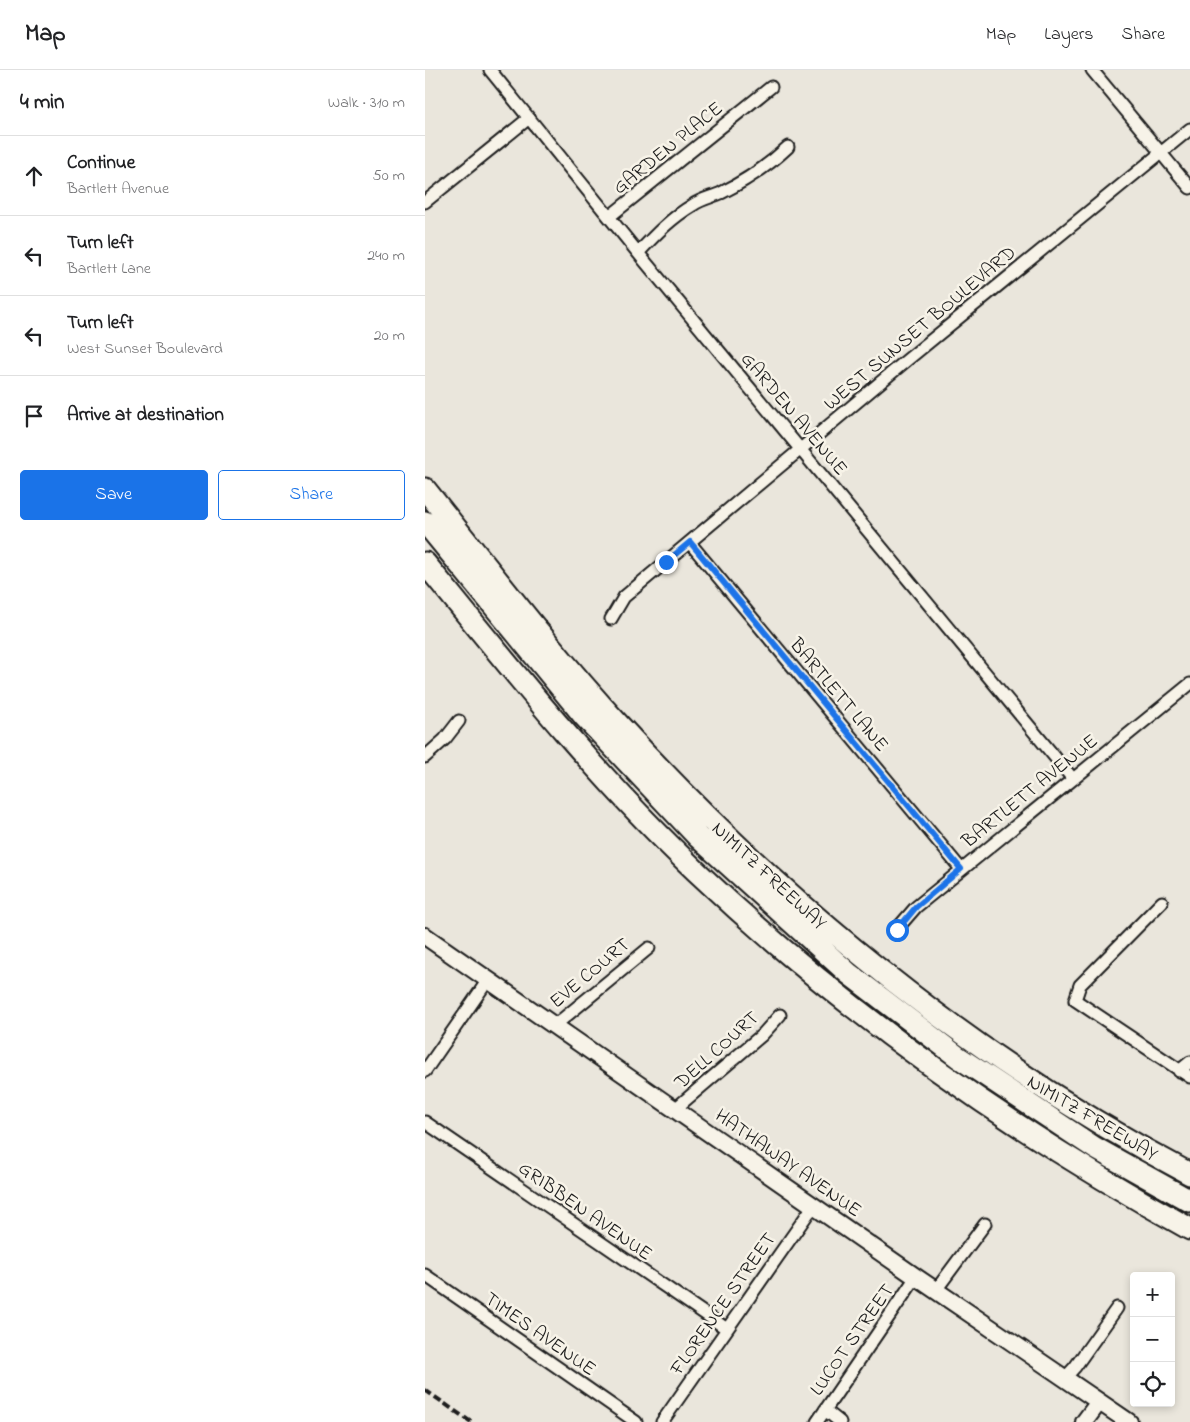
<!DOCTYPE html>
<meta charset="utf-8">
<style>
body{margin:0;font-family:"Indie Flower",sans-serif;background:#f2f2f2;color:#202124}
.controls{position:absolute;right:15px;bottom:15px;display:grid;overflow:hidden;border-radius:5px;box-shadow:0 2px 8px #0003}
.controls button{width:45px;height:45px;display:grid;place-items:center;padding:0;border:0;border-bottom:1px solid #e0e0e0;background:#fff;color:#202124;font:25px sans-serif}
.stop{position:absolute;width:15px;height:15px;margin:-11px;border:4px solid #1a73e8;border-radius:50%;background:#fff}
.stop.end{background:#1a73e8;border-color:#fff;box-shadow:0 1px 5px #0008}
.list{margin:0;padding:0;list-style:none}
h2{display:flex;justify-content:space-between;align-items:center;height:65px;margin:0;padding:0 20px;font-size:21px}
h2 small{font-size:16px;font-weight:400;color:#757577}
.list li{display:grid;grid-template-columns:32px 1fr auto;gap:15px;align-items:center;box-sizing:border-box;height:80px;padding:0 20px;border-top:1px solid #e0e0e0}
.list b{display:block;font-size:19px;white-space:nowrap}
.list p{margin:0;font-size:16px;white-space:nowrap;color:#757577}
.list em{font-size:16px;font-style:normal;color:#757577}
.actions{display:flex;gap:10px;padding:15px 20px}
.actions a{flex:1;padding:11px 0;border:1px solid #1a73e8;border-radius:5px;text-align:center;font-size:18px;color:#1a73e8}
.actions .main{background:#1a73e8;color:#fff}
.icon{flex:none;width:28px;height:28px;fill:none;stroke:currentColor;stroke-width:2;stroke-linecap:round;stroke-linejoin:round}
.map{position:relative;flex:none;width:765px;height:1352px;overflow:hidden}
header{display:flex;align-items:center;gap:30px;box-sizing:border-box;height:70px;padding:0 25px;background:#fff;border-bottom:1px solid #e0e0e0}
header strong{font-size:24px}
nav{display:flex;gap:28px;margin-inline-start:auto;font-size:18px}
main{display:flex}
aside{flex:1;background:#fff}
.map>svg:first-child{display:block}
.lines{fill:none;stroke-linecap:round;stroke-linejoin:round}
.street-casing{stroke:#1c1c1c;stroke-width:15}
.secondary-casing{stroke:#1c1c1c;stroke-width:20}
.highway-casing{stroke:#1c1c1c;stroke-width:25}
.street{stroke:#f7f3e8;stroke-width:11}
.secondary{stroke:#f7f3e8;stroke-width:16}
.highway{stroke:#f7f3e8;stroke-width:21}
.rail{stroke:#1c1c1c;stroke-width:4;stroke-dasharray:8 4;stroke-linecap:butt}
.route{stroke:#1a73e8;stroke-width:6}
.labels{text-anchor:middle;stroke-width:5;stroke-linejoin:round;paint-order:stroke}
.street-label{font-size:20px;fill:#1c1c1c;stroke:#f7f3e8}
</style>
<header>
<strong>Map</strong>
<nav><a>Map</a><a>Layers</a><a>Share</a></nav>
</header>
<main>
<aside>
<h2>4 min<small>Walk · 310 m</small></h2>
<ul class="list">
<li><svg class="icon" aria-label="ahead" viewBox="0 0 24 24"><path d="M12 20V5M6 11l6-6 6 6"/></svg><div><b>Continue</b><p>Bartlett Avenue</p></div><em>50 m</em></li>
<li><svg class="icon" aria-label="left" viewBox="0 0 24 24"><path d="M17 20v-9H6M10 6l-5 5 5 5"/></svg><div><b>Turn left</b><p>Bartlett Lane</p></div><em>240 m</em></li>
<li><svg class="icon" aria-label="left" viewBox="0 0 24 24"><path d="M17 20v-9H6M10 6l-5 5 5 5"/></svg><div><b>Turn left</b><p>West Sunset Boulevard</p></div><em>20 m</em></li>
<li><svg class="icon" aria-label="arrive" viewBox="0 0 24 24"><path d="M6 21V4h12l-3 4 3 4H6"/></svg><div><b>Arrive at destination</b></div></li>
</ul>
<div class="actions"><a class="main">Save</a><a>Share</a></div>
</aside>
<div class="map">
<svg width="765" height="1352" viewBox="0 0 765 1352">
<rect width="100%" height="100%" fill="#eae6dc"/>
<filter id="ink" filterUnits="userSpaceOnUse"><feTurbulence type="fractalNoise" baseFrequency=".02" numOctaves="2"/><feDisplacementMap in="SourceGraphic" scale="10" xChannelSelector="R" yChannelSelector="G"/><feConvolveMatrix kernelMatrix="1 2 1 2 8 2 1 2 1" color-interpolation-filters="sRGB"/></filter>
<g filter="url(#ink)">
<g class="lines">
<defs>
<path id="street" d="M65 0 218 189 648 709
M667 0 765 118
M0 132 104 48
M184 147 346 17
M213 183C230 165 246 148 268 135 276 129 287 127 296 123 320 111 343 96 363 77
M265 473 536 799
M186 549 199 527 482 290 765 59
M0 687 20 669 34 651
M737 832 655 915 650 930 765 1007
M471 860 491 837 765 614
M129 956 224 878
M0 1001 63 910
M754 1001 765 992
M250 1039 337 965 355 945
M0 1052 302 1259
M0 1205 211 1352
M511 1220 560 1154
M639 1309 650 1297 692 1238
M400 1340 415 1352
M237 1352 389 1135
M392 1352 491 1207"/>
<path id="secondary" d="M0 866 491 1207 704 1352
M659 1352 674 1332"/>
<path id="highway" d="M0 419C64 499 126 581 195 656 360 836 548 990 765 1104
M0 452 160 647 273 767 423 903 533 987 670 1078 765 1131
M0 493C86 599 172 707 271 801 420 943 586 1060 765 1159"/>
</defs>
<use href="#street" class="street-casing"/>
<use href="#secondary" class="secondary-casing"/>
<use href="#highway" class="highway-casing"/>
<use href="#street" class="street"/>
<use href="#secondary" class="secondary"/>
<use href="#highway" class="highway"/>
<path class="rail" d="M0 1320 46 1352"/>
</g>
</g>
<g class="lines" filter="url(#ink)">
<path class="route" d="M241 492 265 472 536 799 491 837 472 860"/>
</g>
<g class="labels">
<g class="street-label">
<text transform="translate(242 77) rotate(-39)" y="7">GARDEN PLACE</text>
<text transform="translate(494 257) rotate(-40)" y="7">WEST SUNSET BOULEVARD</text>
<text transform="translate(370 343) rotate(50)" y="7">GARDEN AVENUE</text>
<text transform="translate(415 624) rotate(50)" y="7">BARTLETT LANE</text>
<text transform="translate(604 720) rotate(-39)" y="7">BARTLETT AVENUE</text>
<text transform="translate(345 805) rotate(43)" y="7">NIMITZ FREEWAY</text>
<text transform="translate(164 902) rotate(-40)" y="7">EVE COURT</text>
<text transform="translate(291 979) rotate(-42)" y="7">DELL COURT</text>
<text transform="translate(668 1047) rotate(31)" y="7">NIMITZ FREEWAY</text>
<text transform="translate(364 1092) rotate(35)" y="7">HATHAWAY AVENUE</text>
<text transform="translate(161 1140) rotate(35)" y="7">GRIBBEN AVENUE</text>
<text transform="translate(297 1233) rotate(-55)" y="7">FLORENCE STREET</text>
<text transform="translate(116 1263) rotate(35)" y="7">TIMES AVENUE</text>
<text transform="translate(426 1269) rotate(-55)" y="7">LUCOT STREET</text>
</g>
</g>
</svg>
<div class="controls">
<button>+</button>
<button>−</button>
<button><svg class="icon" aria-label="locate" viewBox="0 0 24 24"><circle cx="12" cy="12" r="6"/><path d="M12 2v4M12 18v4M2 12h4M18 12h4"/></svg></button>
</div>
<div class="stop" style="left:472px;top:860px"></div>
<div class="stop end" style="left:241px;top:492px"></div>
</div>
</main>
